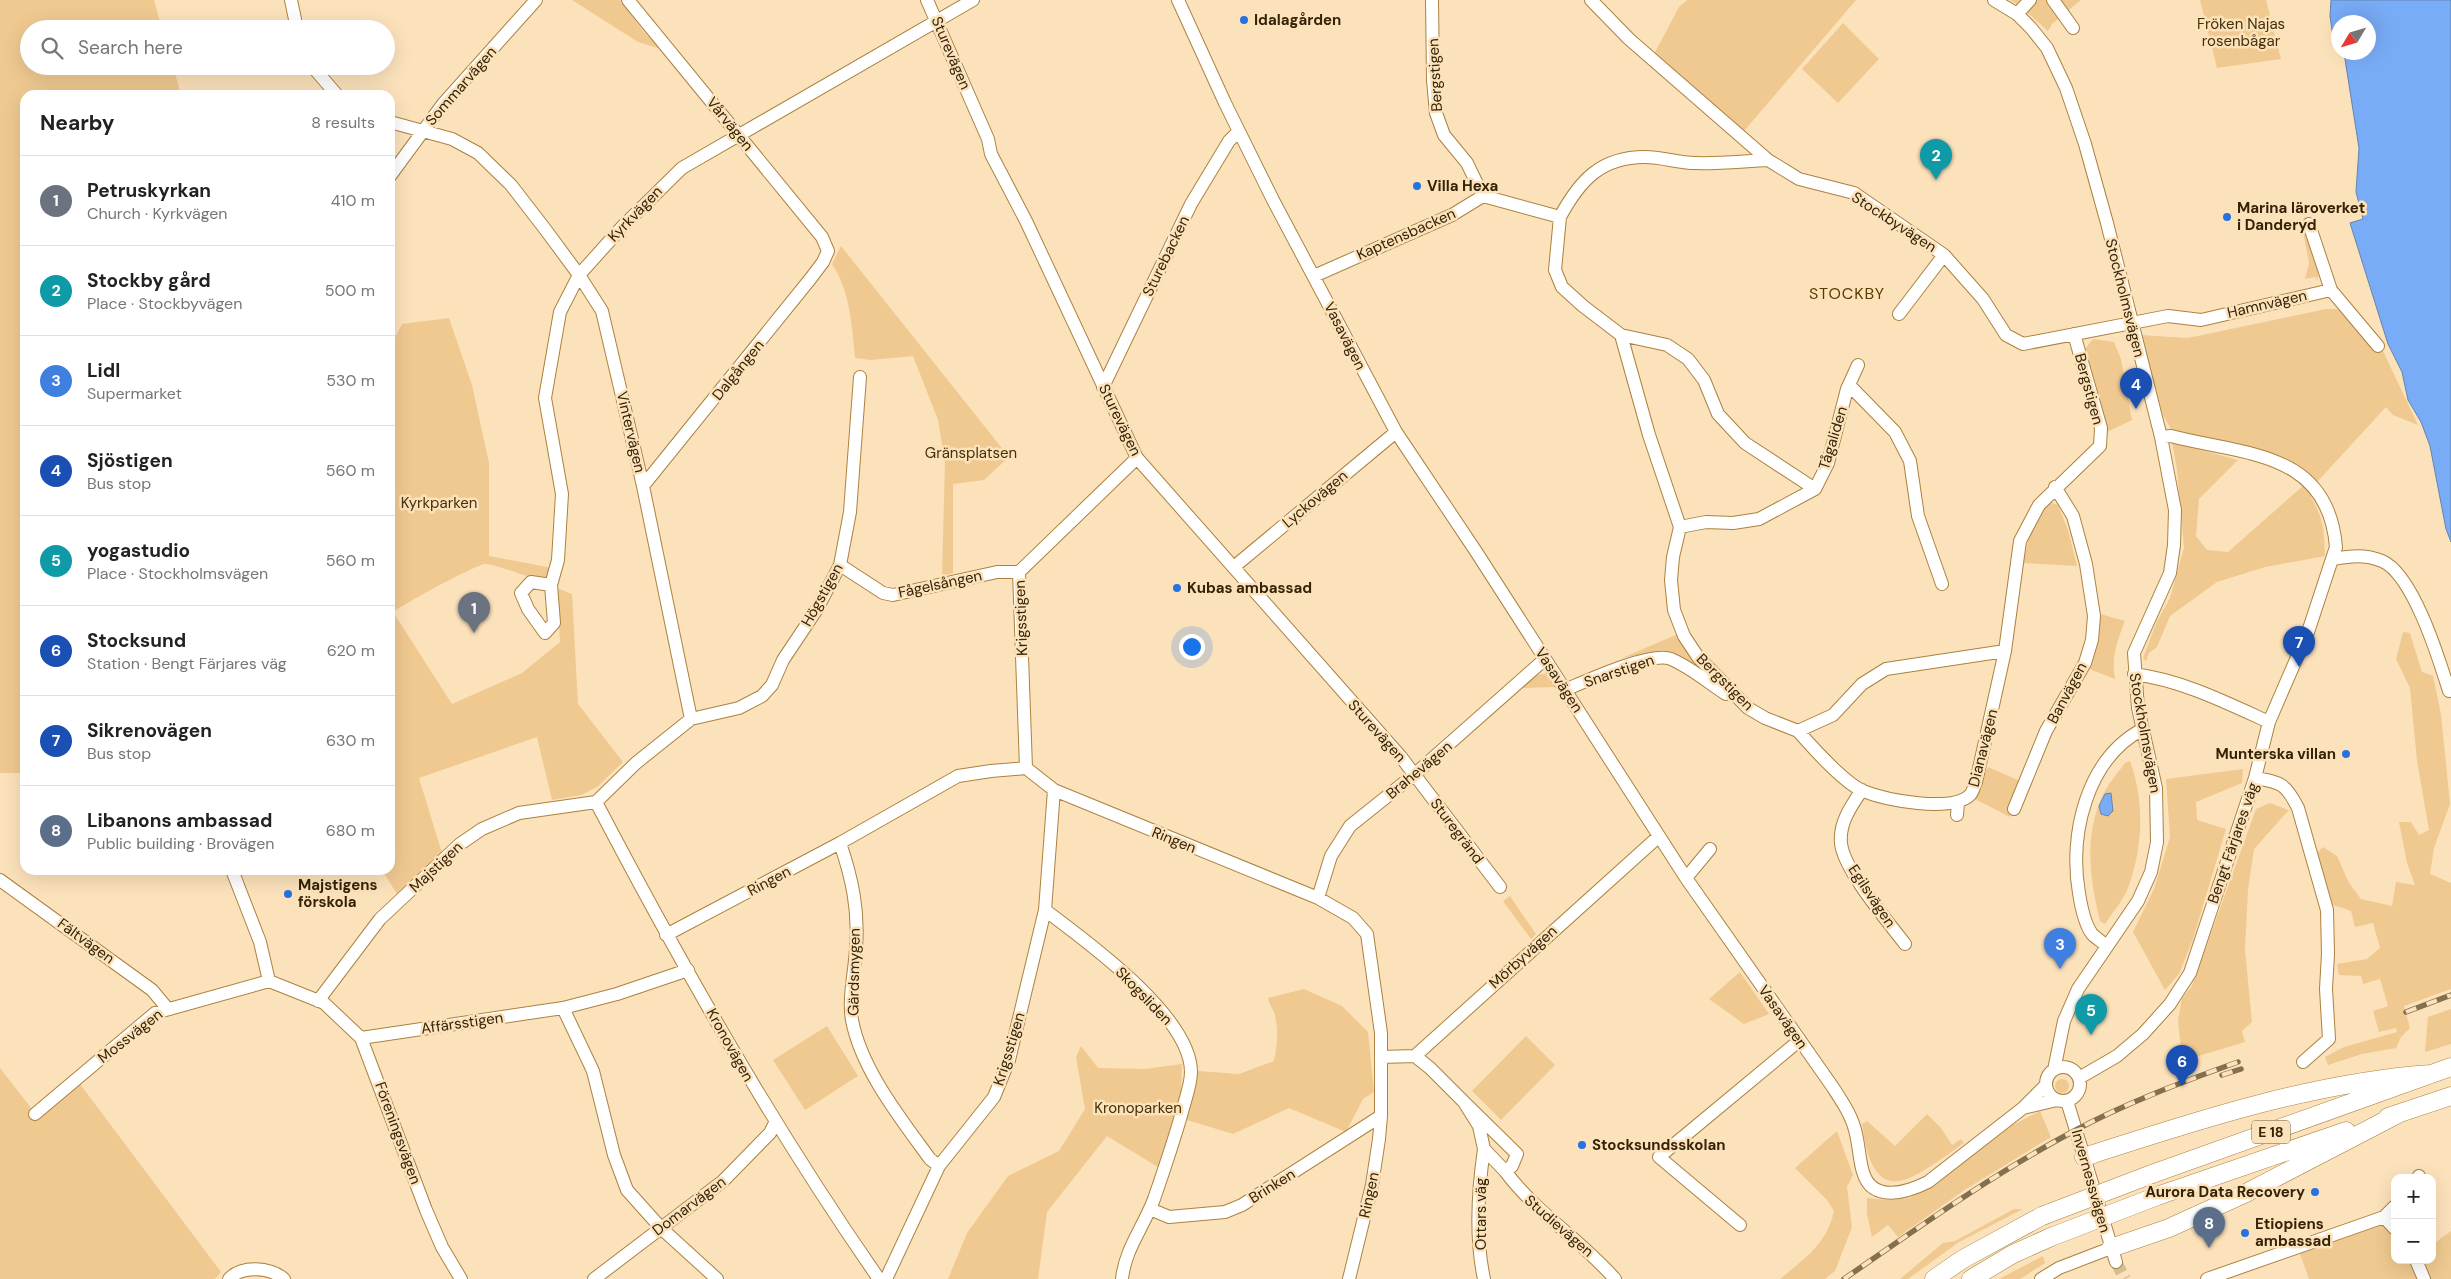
<!DOCTYPE html>
<meta charset="utf-8">
<style>
body{margin:0;font-family:"DM Sans",sans-serif;background:#f2f2f2;color:#222}
.controls{position:absolute;right:15px;bottom:15px;display:grid;overflow:hidden;border-radius:10px;box-shadow:0 5px 20px #0002}
.controls button{width:45px;height:45px;display:grid;place-items:center;padding:0;border:0;border-bottom:1px solid #e0e0e0;background:#fff;color:#222;font:25px sans-serif}
.compass{position:absolute;left:2331px;top:15px;width:45px;height:45px;border-radius:50%;background:#fff;box-shadow:0 5px 20px #0002;rotate:232deg}
.you{position:absolute;left:1191px;top:646px;width:18px;height:18px;margin:-12px;border:4px solid #fff;border-radius:50%;background:#1a73e8;box-shadow:0 0 0 8px #1a73e833}
.badge{display:grid;place-items:center;width:32px;height:32px;border-radius:50%;background:#2573df;color:#fff;font-size:16px;font-weight:700}
.pin{position:absolute;translate:-50% -41px;filter:drop-shadow(0 1px 2px #0008)}
.pin::after{content:'';position:absolute;top:26px;width:18px;height:15px;background:inherit;clip-path:polygon(0 0,100% 0,50% 100%)}
.list{margin:0;padding:0;list-style:none}
h2{display:flex;justify-content:space-between;align-items:center;height:65px;margin:0;padding:0 20px;font-size:21px}
h2 small{font-size:16px;font-weight:400;color:#767676}
.list li{display:grid;grid-template-columns:32px 1fr auto;gap:15px;align-items:center;box-sizing:border-box;height:90px;padding:0 20px;border-top:1px solid #e0e0e0}
.list b{display:block;font-size:19px;white-space:nowrap}
.list p{margin:0;font-size:16px;white-space:nowrap;color:#767676}
.list em{font-size:16px;font-style:normal;color:#767676}
.icon{flex:none;width:28px;height:28px;fill:none;stroke:currentColor;stroke-width:2;stroke-linecap:round;stroke-linejoin:round}
.map{position:relative;flex:none;width:2451px;height:1279px;overflow:hidden}
.search{position:absolute;background:#fff;box-shadow:0 5px 20px #0002;left:20px;top:20px;width:375px;height:55px;display:flex;align-items:center;gap:12px;box-sizing:border-box;padding:0 18px;border-radius:28px;color:#767676;font-size:19px}
.panel{position:absolute;background:#fff;box-shadow:0 5px 20px #0002;left:20px;top:90px;width:375px;height:785px;border-radius:15px}
.map>svg:first-child{display:block}
.green{fill:#efc990}
.water{fill:#79acf7;stroke:#6483af}
.lines{fill:none;stroke-linecap:round;stroke-linejoin:round}
.minor-tunnel{stroke:#d4bc97;stroke-width:12;stroke-dasharray:12 6;stroke-linecap:butt}
.minor-casing{stroke:#ab823f;stroke-width:14}
.highway-casing{stroke:#ab823f;stroke-width:19}
.minor{stroke:#fff;stroke-width:12}
.highway{stroke:#fff;stroke-width:18}
.rail-casing{stroke:#846f4e;stroke-width:5.5}
.rail{stroke:#fce2bb;stroke-width:4;stroke-dasharray:11;stroke-linecap:butt}
.highway-bridge-casing{stroke:#ab823f;stroke-width:19;stroke-linecap:butt}
.highway-bridge{stroke:#fff;stroke-width:18}
.poi-dot{fill:#2573df;stroke:#fce2bb;stroke-width:2}
.labels{text-anchor:middle;stroke-width:5;stroke-linejoin:round;paint-order:stroke}
.shield{fill:#fce2bb;stroke:#705c3c;stroke-width:1}
.shield-label{font-size:14px;font-weight:bold;fill:#342306}
.poi-label{font-size:15px;font-weight:bold;fill:#342306;stroke:#fce2bb;text-anchor:start}
.park-label{font-size:15px;fill:#453008;stroke:#fce2bb}
.street-label{font-size:15px;fill:#342306;stroke:#fce2bb}
.neighbourhood-label{font-size:16px;letter-spacing:1px;fill:#583b00;stroke:#fce2bb}
</style>
<div class="map">
<svg width="2451" height="1279" viewBox="0 0 2451 1279">
<rect width="100%" height="100%" fill="#fce2bb"/>
<path class="green" d="M0 0H154L162 29H29V66H173L181 95H25V773H0Z
M572 0H620L643 31 661 49 638 42Z
M1687 0H1856L1744 131 1653 56 1679 7Z
M2010 0H2081L2052 24 2048 31 2021 7Z
M2200 0H2266L2281 59 2217 68Z
M1843 23 1879 59 1838 103 1802 69Z
M2303 231H2306L2319 272 2317 281 2316 277 2305 279 2309 263Z
M841 246 1009 457 984 480 953 484V573L942 576 945 463 938 420 913 356 871 360 855 358C852 326 850 291 832 264Z
M2326 309H2337L2383 351 2418 425 2393 415 2386 407 2317 482 2298 467 2260 449 2216 442 2171 429 2163 415 2140 335 2188 338Z
M449 318 472 385 489 463V556L552 568C551 572 550 576 546 578 537 583 501 565 486 564 478 563 404 604 393 612L452 704 522 673 560 642 557 588 572 594 578 704 623 762 597 787 581 795 552 800 537 737 419 778 442 853 397 894 382 870H390V347L402 324Z
M2093 339 2114 342 2121 359 2132 420 2107 432 2085 349Z
M2172 442 2238 460 2199 499 2196 536 2207 550 2228 552 2304 485C2322 515 2324 521 2325 556L2265 567 2217 582 2170 616 2157 647 2149 653 2146 661 2143 658 2157 621 2170 598 2184 548 2177 470Z
M2049 502 2058 505 2068 530 2077 566 2023 563 2031 528Z
M2100 614 2125 621C2117 641 2111 658 2115 679L2084 667 2097 641Z
M2403 632 2410 633 2422 672 2433 676 2441 714 2450 804 2434 848 2430 874 2451 883V989L2404 1006 2410 1028 2401 1037 2396 1048 2362 1054 2328 1065 2325 1057 2344 1047 2397 1032 2396 1028 2379 1032 2373 1011 2388 1006 2380 979 2363 984 2361 976 2339 975 2337 964 2367 959 2380 948 2373 923 2355 927 2351 911 2333 905 2317 853 2323 847 2337 856 2349 883 2361 899 2392 906 2396 882 2415 885 2407 863 2399 822H2411L2419 835 2429 830 2417 761 2410 688 2396 659Z
M1678 634 1706 672 1663 650 1622 658Z
M1545 674 1556 687 1520 688 1535 675Z
M2130 761C2145 802 2143 848 2128 888 2123 901 2112 913 2105 924L2100 921C2090 880 2084 839 2101 799 2106 786 2117 774 2125 763Z
M1988 767 2020 781 2010 817 1973 798Z
M2243 769 2242 783 2196 802 2197 820 2226 829 2193 939 2179 974 2165 990 2133 932 2154 889 2170 837 2166 779Z
M2270 803 2289 810 2254 849 2248 890 2245 950 2252 1022 2242 1031 2245 1042 2182 1061 2178 1020 2182 999 2192 986 2256 809Z
M1510 896 1536 934 1531 939 1503 901Z
M1740 972 1769 1014 1744 1024 1709 999Z
M1304 989 1342 1006 1368 1032 1374 1092 1363 1099 1346 1132 1289 1108 1233 1134 1187 1120 1198 1071 1239 1074 1274 1061C1277 1047 1279 1027 1274 1012 1272 1007 1269 1004 1268 998Z
M2451 1009V1044L2425 1052 2428 1017Z
M827 1026 858 1076 805 1110 773 1060Z
M1526 1036 1555 1065 1501 1120 1472 1091Z
M1081 1046 1098 1068 1145 1069 1182 1064 1181 1097 1161 1169 1107 1136 1047 1212 1038 1279H948L967 1233 1008 1176 1059 1151 1085 1109 1076 1057Z
M0 1068 39 1118 80 1084 221 1272 215 1279H0Z
M2055 1086a7 7 0 1 1 14 0a7 7 0 1 1-14 0Z
M2040 1111 2051 1137 1966 1189 1898 1237 1888 1225 1872 1237 1867 1214V1198L1890 1200 1909 1198 1932 1186 2011 1126Z
M1927 1114 1941 1128 1952 1145 1961 1139 1964 1143C1912 1179 1874 1215 1862 1124L1867 1121 1895 1146Z
M1837 1131 1853 1175 1847 1187 1852 1227 1835 1271 1825 1279H1780C1804 1259 1827 1244 1834 1211L1827 1200 1795 1168Z
M2014 1209H2023L1959 1242 1908 1279H1900L1943 1243 1955 1241Z
M2379 1223 2389 1228 2395 1234V1260H2413L2417 1279H2309L2299 1251Z
M2451 1231V1279H2427L2422 1260H2432V1245Z
M2043 1256 2045 1263 2020 1279H1999Z"/>
<path class="water" d="M2331 0H2451V542L2446 529 2430 446 2421 422 2408 400 2402 372 2388 344 2350 223 2363 219 2356 192 2359 148 2344 53 2368 52V22H2338V41L2333 37 2330 16Z
M2111 793 2113 811 2108 816 2101 814 2099 806 2105 794Z"/>
<g class="lines">
<path class="minor-tunnel" d="M2116 1262 2125 1279"/>
<defs>
<path id="minor" d="M291 0 297 29
M628 0 822 237 828 251 823 262 811 278 643 486
M927 0 988 139 991 154 1026 221 1137 458 1401 757 1500 887
M1178 0 1225 103 1273 200 1396 432 1475 550 1686 878 1832 1086C1841 1100 1851 1114 1855 1130 1859 1144 1859 1159 1863 1172 1872 1204 1908 1192 1928 1182L2023 1108 2046 1085
M1432 0 1433 80 1436 113 1444 135 1467 163 1483 196
M1591 0 1629 39 1768 160 1799 179 1854 193 1944 255 1983 299 2006 335 2023 344 2168 316 2201 320 2331 290
M1994 0 2017 14 2031 28 2047 48 2066 88 2085 144 2107 223 2161 437 2175 510 2174 545 2170 573 2134 653 2138 708 2156 788 2157 842 2151 872 2138 901 2078 989 2064 1021 2054 1070
M2053 0 2073 28
M2017 14 2030 0
M312 66 337 95
M390 122 452 139 478 153 511 185 545 229 579 275 602 311 643 486 691 719 636 763 596 802
M390 176 443 104 536 0
M1560 217 1555 270 1562 287 1583 306 1621 335 1649 435 1680 527 1673 557 1671 580 1674 610 1684 636 1698 657 1748 708 1765 718 1798 731 1833 715 1862 684 1886 669 2005 651
M2309 224 2331 290 2378 346
M1314 276 1452 215 1483 196 1560 217C1580 180 1601 157 1645 157 1662 157 1678 163 1695 163 1719 164 1744 161 1768 160
M1899 314 1944 255
M1621 335 1667 345 1688 359 1704 380 1718 414 1745 443 1815 489
M1849 385 1895 432 1910 461 1918 516 1942 584
M1103 387 1191 204 1229 141 1239 131
M1680 527 1706 522 1733 523 1759 519 1815 489 1828 463 1847 389 1858 365
M2333 559C2350 556 2365 554 2382 561 2413 574 2439 659 2449 691
M840 565 883 593 893 595 997 572H1019
M1235 566 1396 432
M551 585 554 623 545 633 528 609 521 593 531 582 551 585 558 560 562 494 545 398 560 312 579 275 623 226 682 168 973 0
M2134 674C2181 680 2225 702 2269 722
M1565 690C1586 681 1651 651 1671 659 1690 667 1709 683 1726 694
M691 719 739 708 762 696 772 685 783 660 817 609 840 565 850 512 860 377
M1798 731C1813 748 1843 782 1863 791 1886 800 1951 813 1970 795 1973 792 1974 786 1976 782L2005 651 2020 541 2039 505 2100 446 2101 428 2074 334
M1026 768 1019 572 1137 458
M2255 778C2281 782 2286 784 2298 808L2327 910 2328 954 2326 989 2329 1039 2303 1062
M1862 790C1851 806 1839 823 1841 843 1843 869 1889 923 1905 944
M596 802C682 966 773 1127 879 1279
M2014 809 2046 731 2085 663 2092 640 2094 616 2086 564 2073 516 2055 487
M1957 815 1958 803
M840 843C852 878 859 910 856 948 855 971 848 998 852 1020 861 1069 901 1119 930 1159L939 1166
M232 870 260 942 269 981
M1686 878 1710 849
M0 880 152 990 167 1008
M1318 898 1331 856 1350 826 1415 774 1545 659
M1045 910C1086 941 1191 1016 1191 1072 1191 1085 1185 1100 1182 1112 1174 1141 1164 1170 1154 1199 1144 1226 1125 1249 1122 1279
M666 935 840 843 958 776 991 771 1026 768 1054 790 1318 898 1353 918 1367 934 1381 1033V1116L1379 1139 1372 1185 1349 1279
M2107 946C2102 942 2096 938 2092 934 2084 923 2081 906 2079 893 2069 835 2086 759 2143 729
M688 970 617 994 563 1008 593 1071 614 1155 627 1190 661 1228 717 1279
M269 981 324 1003 361 1038 426 1210 442 1247 461 1279
M318 1001 380 919 460 844 482 829 519 813 596 802
M361 1038 563 1008
M1415 1056 1430 1068 1464 1102 1479 1126 1484 1149 1505 1171 1512 1166 1517 1154 1464 1102
M1381 1057 1415 1056 1658 837
M2046 1084a17 17 0 1 1 34 0a17 17 0 1 1-34 0Z
M2079 1078 2117 1056 2143 1034 2170 1004 2190 973 2255 778 2269 722 2308 632 2336 547C2328 450 2243 455 2171 436L2161 437
M2067 1101 2116 1262
M2023 1108 2057 1100
M35 1114 155 1013 269 981
M1505 1171C1537 1214 1580 1239 1615 1279
M2418 1178 2419 1176
M1150 1209 1169 1217 1225 1212 1242 1205 1381 1116
M2384 1217 2395 1229
M1740 1225 1659 1157 1800 1040
M2416 1260 2424 1279
M229 1279C242 1265 270 1267 284 1279
M594 1279 723 1181 770 1133 775 1123
M886 1279 939 1166 994 1097 1009 1060 1045 910 1054 790
M1484 1279C1475 1237 1478 1190 1484 1149
M2041 1279 2059 1268 2111 1248
M2207 1279 2384 1217 2395 1206"/>
<path id="highway" d="M2388 1117 2451 1096
M2084 1157C2195 1121 2314 1082 2431 1074
M2152 1174 2451 1067
M2160 1195 2346 1131
M2111 1248 2169 1228 2246 1193 2398 1114
M1934 1279 1963 1259 2042 1216
M1971 1279 2013 1254 2051 1237"/>
</defs>
<use href="#minor" class="minor-casing"/>
<use href="#highway" class="highway-casing"/>
<use href="#minor" class="minor"/>
<use href="#highway" class="highway"/>
<defs>
<path id="rail" d="M2406 1012 2451 995
M2222 1075 2241 1069
M1844 1279C1919 1227 1993 1174 2074 1131 2126 1103 2182 1082 2238 1062"/>
</defs>
<use href="#rail" class="rail-casing"/>
<use href="#rail" class="rail"/>
<defs>
<path id="highway-bridge" d="M2042 1216 2152 1174
M2051 1237 2160 1195"/>
</defs>
<use href="#highway-bridge" class="highway-bridge-casing"/>
<use href="#highway-bridge" class="highway-bridge"/>
</g>
<g class="poi-dot">
<circle cx="1244" cy="20" r="5"/>
<circle cx="1417" cy="186" r="5"/>
<circle cx="2227" cy="217" r="5"/>
<circle cx="1177" cy="588" r="5"/>
<circle cx="2346" cy="754" r="5"/>
<circle cx="288" cy="894" r="5"/>
<circle cx="1582" cy="1145" r="5"/>
<circle cx="2315" cy="1192" r="5"/>
<circle cx="2245" cy="1233" r="5"/>
</g>
<g class="labels">
<rect class="shield" x="2252" y="1120.5" width="38" height="23" rx="4"/>
<g class="shield-label">
<text x="2271" y="1137">E 18</text>
</g>
<g class="poi-label">
<text x="1254" y="25">Idalagården</text>
<text x="1427" y="191">Villa Hexa</text>
<text x="2237" y="213">Marina läroverket<tspan x="2237" dy="17">i Danderyd</tspan></text>
<text x="1187" y="593">Kubas ambassad</text>
<text x="2336" y="759" text-anchor="end">Munterska villan</text>
<text x="298" y="890">Majstigens<tspan x="298" dy="17">förskola</tspan></text>
<text x="1592" y="1150">Stocksundsskolan</text>
<text x="2305" y="1197" text-anchor="end">Aurora Data Recovery</text>
<text x="2255" y="1229">Etiopiens<tspan x="2255" dy="17">ambassad</tspan></text>
</g>
<g class="park-label">
<text x="2241" y="29">Fröken Najas<tspan x="2241" dy="17">rosenbågar</tspan></text>
<text x="971" y="458">Gränsplatsen</text>
<text x="439" y="508">Kyrkparken</text>
<text x="1138" y="1113">Kronoparken</text>
</g>
<g class="street-label">
<text transform="translate(951 53) rotate(67)" y="5">Sturevägen</text>
<text transform="translate(1435 75) rotate(-93)" y="5">Bergstigen</text>
<text transform="translate(461 86) rotate(-49)" y="5">Sommarvägen</text>
<text transform="translate(730 124) rotate(51)" y="5">Vårvägen</text>
<text transform="translate(635 214) rotate(-46)" y="5">Kyrkvägen</text>
<text transform="translate(1894 222) rotate(33)" y="5">Stockbyvägen</text>
<text transform="translate(1406 234) rotate(-24)" y="5">Kaptensbacken</text>
<text transform="translate(1166 256) rotate(-64)" y="5">Sturebacken</text>
<text transform="translate(2125 298) rotate(76)" y="5">Stockholmsvägen</text>
<text transform="translate(2267 304) rotate(-13)" y="5">Hamnvägen</text>
<text transform="translate(1345 336) rotate(63)" y="5">Vasavägen</text>
<text transform="translate(738 370) rotate(-51)" y="5">Dalgången</text>
<text transform="translate(2089 389) rotate(75)" y="5">Bergstigen</text>
<text transform="translate(1120 420) rotate(64)" y="5">Sturevägen</text>
<text transform="translate(631 432) rotate(77)" y="5">Vintervägen</text>
<text transform="translate(1833 438) rotate(-73)" y="5">Tågaliden</text>
<text transform="translate(1315 499) rotate(-40)" y="5">Lyckovägen</text>
<text transform="translate(940 584) rotate(-12)" y="5">Fågelsången</text>
<text transform="translate(822 595) rotate(-61)" y="5">Högstigen</text>
<text transform="translate(1021 618) rotate(-92)" y="5">Krigsstigen</text>
<text transform="translate(1619 671) rotate(-19)" y="5">Snarstigen</text>
<text transform="translate(1559 680) rotate(57)" y="5">Vasavägen</text>
<text transform="translate(1725 682) rotate(45)" y="5">Bergstigen</text>
<text transform="translate(2067 693) rotate(-62)" y="5">Banvägen</text>
<text transform="translate(1377 731) rotate(48)" y="5">Sturevägen</text>
<text transform="translate(2145 733) rotate(80)" y="5">Stockholmsvägen</text>
<text transform="translate(1983 748) rotate(-76)" y="5">Dianavägen</text>
<text transform="translate(1419 770) rotate(-40)" y="5">Brahevägen</text>
<text transform="translate(1457 831) rotate(53)" y="5">Sturegränd</text>
<text transform="translate(1174 840) rotate(22)" y="5">Ringen</text>
<text transform="translate(2233 843) rotate(-71)" y="5">Bengt Färjares väg</text>
<text transform="translate(436 867) rotate(-43)" y="5">Majstigen</text>
<text transform="translate(769 881) rotate(-28)" y="5">Ringen</text>
<text transform="translate(1872 896) rotate(56)" y="5">Egilsvägen</text>
<text transform="translate(86 941) rotate(36)" y="5">Fältvägen</text>
<text transform="translate(1523 957) rotate(-42)" y="5">Mörbyvägen</text>
<text transform="translate(854 972) rotate(-89)" y="5">Gärdsmygen</text>
<text transform="translate(1144 996) rotate(46)" y="5">Skogsliden</text>
<text transform="translate(1783 1017) rotate(55)" y="5">Vasavägen</text>
<text transform="translate(462 1023) rotate(-8)" y="5">Affärsstigen</text>
<text transform="translate(130 1036) rotate(-38)" y="5">Mossvägen</text>
<text transform="translate(730 1045) rotate(61)" y="5">Kronovägen</text>
<text transform="translate(1009 1049) rotate(-73)" y="5">Krigsstigen</text>
<text transform="translate(398 1133) rotate(70)" y="5">Föreningsvägen</text>
<text transform="translate(2091 1181) rotate(74)" y="5">Invernessvägen</text>
<text transform="translate(1272 1186) rotate(-32)" y="5">Brinken</text>
<text transform="translate(1369 1195) rotate(-78)" y="5">Ringen</text>
<text transform="translate(689 1206) rotate(-37)" y="5">Domarvägen</text>
<text transform="translate(1481 1214) rotate(-90)" y="5">Ottars väg</text>
<text transform="translate(1559 1226) rotate(41)" y="5">Studievägen</text>
</g>
<g class="neighbourhood-label">
<text x="1847" y="299">STOCKBY</text>
</g>
</g>
</svg>
<div class="controls">
<button>+</button>
<button>−</button>
</div>
<svg class="compass" viewBox="-18 -18 36 36"><path d="M0-13l5 13h-10z" fill="#e53935"/><path d="M0 13l5-13h-10z" fill="#767676"/></svg>
<div class="you"></div>
<div class="pin badge" style="left:474px;top:633px;background:#6b7280">1</div>
<div class="pin badge" style="left:1936px;top:180px;background:#0f9aa8">2</div>
<div class="pin badge" style="left:2060px;top:969px;background:#3f7fe0">3</div>
<div class="pin badge" style="left:2136px;top:409px;background:#1a4fb4">4</div>
<div class="pin badge" style="left:2091px;top:1035px;background:#0f9aa8">5</div>
<div class="pin badge" style="left:2182px;top:1086px;background:#1a4fb4">6</div>
<div class="pin badge" style="left:2299px;top:667px;background:#1a4fb4">7</div>
<div class="pin badge" style="left:2209px;top:1248px;background:#5c6f8a">8</div>
<div class="search"><svg class="icon" aria-label="search" viewBox="0 0 24 24"><circle cx="10" cy="10" r="6"/><path d="M15 15l6 6"/></svg>Search here</div>
<section class="panel">
<h2>Nearby<small>8 results</small></h2>
<ul class="list">
<li><span class="badge" style="background:#6b7280">1</span><div><b>Petruskyrkan</b><p>Church · Kyrkvägen</p></div><em>410 m</em></li>
<li><span class="badge" style="background:#0f9aa8">2</span><div><b>Stockby gård</b><p>Place · Stockbyvägen</p></div><em>500 m</em></li>
<li><span class="badge" style="background:#3f7fe0">3</span><div><b>Lidl</b><p>Supermarket</p></div><em>530 m</em></li>
<li><span class="badge" style="background:#1a4fb4">4</span><div><b>Sjöstigen</b><p>Bus stop</p></div><em>560 m</em></li>
<li><span class="badge" style="background:#0f9aa8">5</span><div><b>yogastudio</b><p>Place · Stockholmsvägen</p></div><em>560 m</em></li>
<li><span class="badge" style="background:#1a4fb4">6</span><div><b>Stocksund</b><p>Station · Bengt Färjares väg</p></div><em>620 m</em></li>
<li><span class="badge" style="background:#1a4fb4">7</span><div><b>Sikrenovägen</b><p>Bus stop</p></div><em>630 m</em></li>
<li><span class="badge" style="background:#5c6f8a">8</span><div><b>Libanons ambassad</b><p>Public building · Brovägen</p></div><em>680 m</em></li>
</ul>
</section>
</div>
